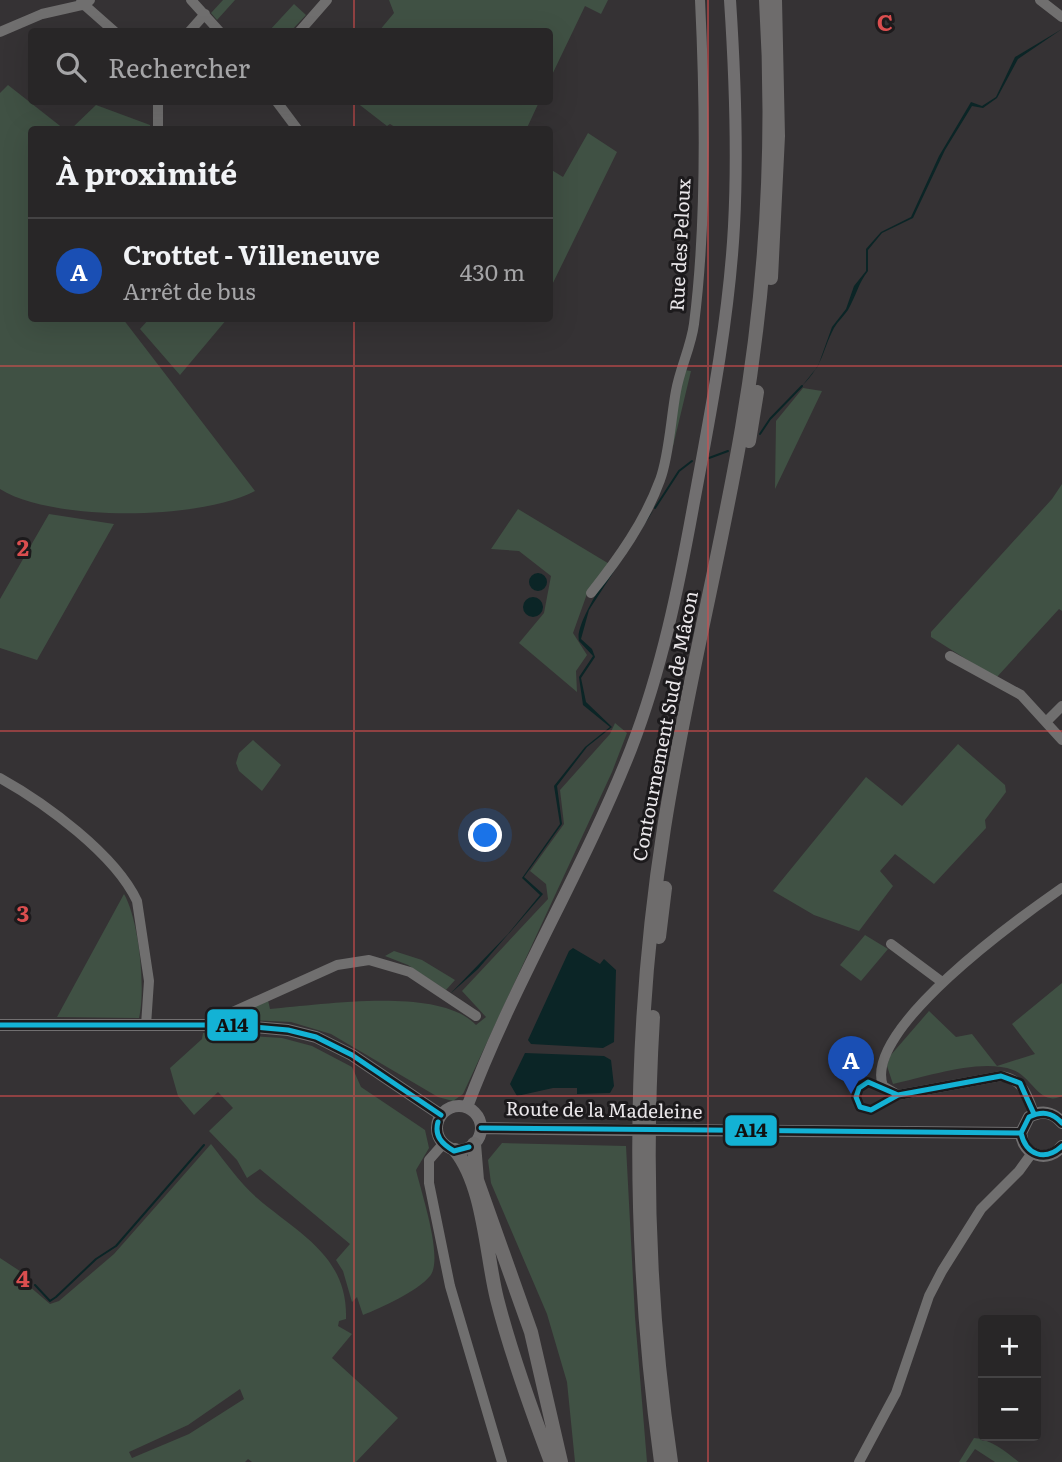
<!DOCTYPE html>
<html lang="fr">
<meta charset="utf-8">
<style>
body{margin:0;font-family:Literata,serif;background:#343233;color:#f1f3f6}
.controls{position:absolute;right:21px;bottom:21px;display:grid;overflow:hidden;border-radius:7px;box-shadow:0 7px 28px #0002}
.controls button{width:63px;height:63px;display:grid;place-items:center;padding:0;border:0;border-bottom:2px solid #444344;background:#282627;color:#f1f3f6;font:35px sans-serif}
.you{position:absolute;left:486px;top:836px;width:24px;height:24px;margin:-18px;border:5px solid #fff;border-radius:50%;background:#1a73e8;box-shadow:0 0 0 10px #1a73e833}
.badge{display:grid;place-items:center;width:46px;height:46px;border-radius:50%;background:#aba8aa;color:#fff;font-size:23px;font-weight:700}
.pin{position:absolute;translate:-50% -58px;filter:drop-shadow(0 2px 4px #0008)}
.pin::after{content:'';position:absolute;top:37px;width:24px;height:21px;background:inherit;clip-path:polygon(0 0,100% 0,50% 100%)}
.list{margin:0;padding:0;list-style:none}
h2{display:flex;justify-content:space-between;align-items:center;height:91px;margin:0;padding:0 28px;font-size:30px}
h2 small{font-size:23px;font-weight:400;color:#a5a5a7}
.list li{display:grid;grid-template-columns:46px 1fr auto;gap:21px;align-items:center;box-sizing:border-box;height:105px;padding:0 28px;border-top:2px solid #444344}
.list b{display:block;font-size:26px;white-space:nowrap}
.list p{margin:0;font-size:23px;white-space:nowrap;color:#a5a5a7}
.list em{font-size:23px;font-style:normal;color:#a5a5a7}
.icon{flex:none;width:38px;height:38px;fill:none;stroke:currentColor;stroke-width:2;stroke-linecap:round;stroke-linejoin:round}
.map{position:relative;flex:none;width:1062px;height:1462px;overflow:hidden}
.search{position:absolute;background:#282627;box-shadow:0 7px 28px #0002;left:28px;top:28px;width:525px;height:77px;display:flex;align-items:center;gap:18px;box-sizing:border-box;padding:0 24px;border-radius:7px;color:#a5a5a7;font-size:26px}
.panel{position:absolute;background:#282627;box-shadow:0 7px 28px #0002;left:28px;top:126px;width:525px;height:196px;border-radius:7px}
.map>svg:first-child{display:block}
.green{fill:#405144;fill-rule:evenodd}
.water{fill:#0b2526}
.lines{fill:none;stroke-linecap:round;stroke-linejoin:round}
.stream{stroke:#0b2526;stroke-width:2}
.minor{stroke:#706f6f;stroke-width:10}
.major{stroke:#716f70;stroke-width:12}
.highway{stroke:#6e6c6c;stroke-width:14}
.major-bridge{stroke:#716f70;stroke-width:12}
.bus-1-casing{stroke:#1c1a1c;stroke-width:10}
.bus-1{stroke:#13b2d5;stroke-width:5}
.grid{fill:none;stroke:#da4e4f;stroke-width:2;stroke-opacity:0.55}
.labels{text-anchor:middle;stroke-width:6;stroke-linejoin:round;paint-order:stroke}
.street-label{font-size:19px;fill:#eae7ea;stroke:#1c1a1c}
.grid-label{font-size:23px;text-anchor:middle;font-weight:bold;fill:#da4e4f;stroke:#1c1a1c;stroke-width:6;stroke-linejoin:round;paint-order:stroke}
.line-badge{stroke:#1c1a1c;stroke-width:2.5}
.pale-badge-label{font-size:19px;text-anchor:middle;font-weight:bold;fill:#111}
</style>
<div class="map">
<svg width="1062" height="1462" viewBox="0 0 1062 1462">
<rect width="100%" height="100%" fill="#353234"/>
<path class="green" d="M223 0H235L217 20 211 13Z
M389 0H608L601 14 585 6 550 79V32L379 31 394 13Z
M294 4 306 15 291 31H269Z
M8 85 64 129 32 130V318L123 319 255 491C201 520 52 522 0 489V93Z
M356 102H539L526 130 398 129 390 124 387 126Z
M96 105 150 125 151 129H71Z
M588 133 617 152 550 289V169L563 177Z
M149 319V318L227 319 180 375 140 329Z
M684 370 691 371 673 446 670 438Z
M803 388 822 391 775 489 776 421Z
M1062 484V611L1059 609 996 678 931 637V632L1052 499Z
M518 509 611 565 588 591 573 633 587 655 576 671 577 692 519 643 544 613 551 576 519 551 491 549Z
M49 514 114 524 37 660 0 648V599Z
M615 723 627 733 612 772 463 1094 453 1101 438 1097 331 1034 291 1022 226 1019 268 1000 270 1009C322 1005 439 986 476 1025L486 1017 462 991 548 899 546 884 530 871 564 824 560 790 610 734Z
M253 740 281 765 262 791 239 771 236 763 239 753Z
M958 744 1005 785 1006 792 985 820 986 828 934 884 895 854 880 871 893 886 859 931 814 915 773 891 866 777 902 806Z
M124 894C139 920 146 989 139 1018L57 1017Z
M865 935 888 949 861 981 840 965Z
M394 951 422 960 455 980 446 990 408 965 385 956Z
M1062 983V1096C1040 1107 1032 1077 1013 1070 980 1058 927 1077 893 1084L887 1066 890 1056 929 1011 956 1037 972 1034 997 1066 1035 1054 1012 1024Z
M203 1033 282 1038 312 1046 352 1067 361 1087 425 1130 429 1148 416 1170C421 1192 444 1259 430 1276 418 1291 381 1308 363 1315L357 1297 352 1302 343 1271 336 1260 350 1244 260 1169 247 1178 237 1160 209 1131 233 1108 218 1092 194 1115 178 1096 170 1068 202 1039Z
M502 1143 626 1146 635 1317 647 1462H575L567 1382 547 1314 491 1183 488 1160Z
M211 1144C226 1163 239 1182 257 1198 299 1234 348 1256 346 1319L339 1321 338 1326 352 1334 332 1358 398 1418 356 1462H252L248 1459 245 1462H0V1258L29 1277V1286L50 1304 59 1301 114 1254ZM240 1389 244 1399 189 1434 132 1458 129 1452 188 1425Z
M974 1438C991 1439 1006 1452 1019 1462H995L975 1449 966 1462H959Z"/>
<path class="water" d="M1062 29 1018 59 997 98 983 108 972 106 945 150 913 218 882 233 868 250V271C858 284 856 296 848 310 844 316 838 321 834 328 821 353 825 362 802 386L818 366 832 327 846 309 854 286 866 271V249L881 232 911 217 939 156 971 102 982 106 996 97 1015 57Z
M655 508 589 610 581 639 592 649 595 657 581 678 586 702 612 727 587 747 557 786 562 824 524 877 543 894 478 969 450 994 508 934 540 895 522 878 560 824 554 786 585 747 610 727 583 705 579 677 593 656 579 641C573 617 639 531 655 508Z
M529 582a9 9 0 1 1 18 0a9 9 0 1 1-18 0Z
M523 607a10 10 0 1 1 20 0a10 10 0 1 1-20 0Z
M573 948 600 964 604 959 616 970 614 1042 603 1048 531 1044 528 1040 569 951Z
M525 1053 604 1056 611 1060 614 1086 610 1093 577 1094V1088H553L517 1096 510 1084Z"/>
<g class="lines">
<path class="stream" d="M760 434 770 419 802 386
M709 458 728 451
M655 508 679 471 692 461
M35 1285 50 1301 56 1297 96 1259 116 1246 204 1145"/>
<path class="minor" d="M191 0 220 32
M1040 0 1062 17
M81 2 115 32
M0 32 42 14 86 4 90 0
M189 32 205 14
M299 32 327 0
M158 102V130
M277 102 298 130
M591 593C619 558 645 521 660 480 669 457 671 417 676 391 680 368 691 347 694 324 707 222 705 103 700 0
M950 656 1021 695 1062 740
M1047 721 1062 706
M0 778C45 803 115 854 137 901L149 981 146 1025
M891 944 942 982
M206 1024 337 965 369 960 410 972 476 1016
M1034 1114C1028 1095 1022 1079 1001 1076L898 1095 883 1086C862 1030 1019 918 1062 888
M443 1144 429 1160V1183L450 1286 502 1462
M859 1462 896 1393 929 1296 942 1271 981 1209 1019 1171 1032 1153"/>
<path class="major" d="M0 1025H232L288 1030 316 1037 352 1055 441 1115
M437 1128a22 22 0 1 1 44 0a22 22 0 1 1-44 0Z
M467 1107C513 984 583 871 631 749 662 669 679 585 694 502 711 411 729 318 734 226 738 151 735 75 730 0
M1062 1123C1053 1111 1041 1110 1029 1117L1021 1133C1023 1156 1048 1164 1062 1146
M481 1128 623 1130
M664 1130 1021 1133"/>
<path class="highway" d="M771 278 778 136 775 0
M749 441 757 392
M659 937 665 888
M653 1017C644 1165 649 1315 671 1462
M474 1144 477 1180 531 1332 561 1462
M455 1150C484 1185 486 1255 497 1299 511 1354 531 1409 551 1462
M661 1462C632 1251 631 1039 664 828 685 693 719 562 742 428 766 288 775 142 766 0"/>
<path class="major-bridge" d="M623 1130H664"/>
<defs>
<path id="bus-1" d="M0 1025H232L288 1030 316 1037 352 1055 441 1115
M868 1082 898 1095 871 1110 860 1107 856 1097 859 1088Z
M898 1095 1001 1076 1020 1083 1034 1114
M438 1122C434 1136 442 1144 454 1151L469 1147
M1062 1123C1052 1112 1042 1111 1029 1117L1021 1133C1026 1155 1045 1162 1062 1146
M481 1128 1021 1133"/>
</defs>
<use href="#bus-1" class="bus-1-casing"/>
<use href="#bus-1" class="bus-1"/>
</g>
<path class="grid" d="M354 0V32M708 0V1462M354 102V130M354 318V1462M0 366H1062M0 731H1062M0 1096H1062"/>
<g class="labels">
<g class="street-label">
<text transform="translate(680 245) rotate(-87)" y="7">Rue des Peloux</text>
<text transform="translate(665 726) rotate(-79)" y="7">Contournement Sud de Mâcon</text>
<text transform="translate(604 1110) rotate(1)" y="7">Route de la Madeleine</text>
</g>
</g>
<g class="grid-label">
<text x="885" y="31">C</text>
<text x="23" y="556">2</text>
<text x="23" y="922">3</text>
<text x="23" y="1287">4</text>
</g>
<g class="line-badge">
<rect x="206" y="1008" width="53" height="34" rx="7" fill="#13b2d5"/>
<rect x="724" y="1114" width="54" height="33" rx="7" fill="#13b2d5"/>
</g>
<g class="pale-badge-label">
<text x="232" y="1032">A14</text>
<text x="751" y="1137">A14</text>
</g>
</svg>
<div class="controls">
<button>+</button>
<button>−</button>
</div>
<div class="you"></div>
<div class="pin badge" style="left:851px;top:1094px;background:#1a4fb4">A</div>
<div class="search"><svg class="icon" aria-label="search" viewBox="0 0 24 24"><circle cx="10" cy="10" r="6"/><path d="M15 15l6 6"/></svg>Rechercher</div>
<section class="panel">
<h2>À proximité<small></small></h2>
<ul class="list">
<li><span class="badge" style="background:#1a4fb4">A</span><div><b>Crottet - Villeneuve</b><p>Arrêt de bus</p></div><em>430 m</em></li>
</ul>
</section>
</div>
